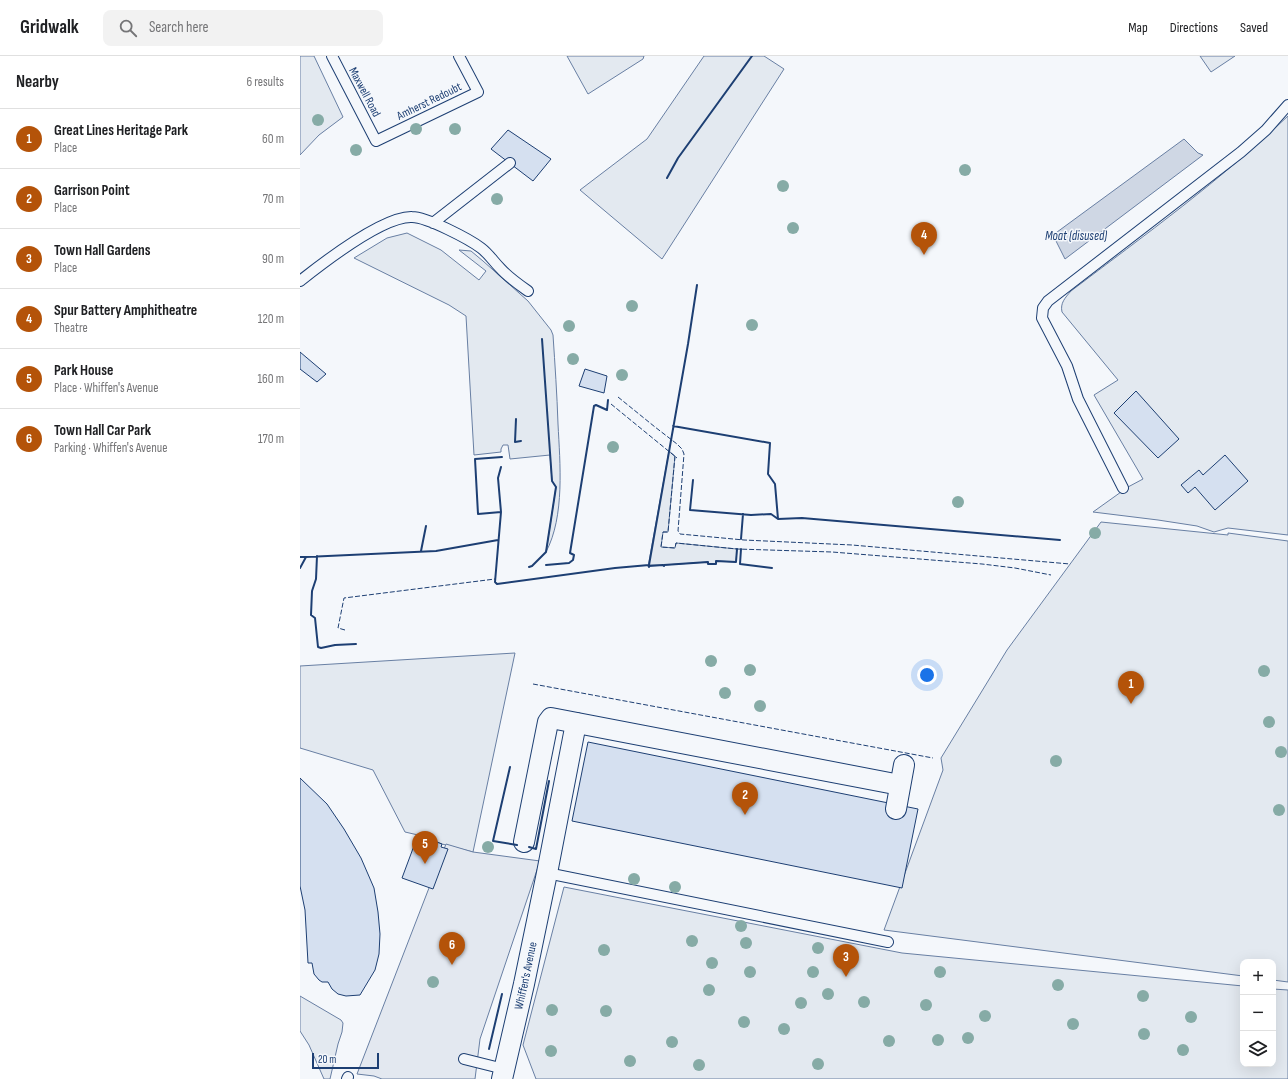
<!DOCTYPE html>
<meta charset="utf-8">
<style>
body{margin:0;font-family:"Sofia Sans Condensed",sans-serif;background:#f2f2f2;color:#202124}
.controls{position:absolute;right:12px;bottom:12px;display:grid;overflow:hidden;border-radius:8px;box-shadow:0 4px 16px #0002}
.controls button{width:36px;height:36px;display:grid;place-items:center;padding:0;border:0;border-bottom:1px solid #e0e0e0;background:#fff;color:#202124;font:20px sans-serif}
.scale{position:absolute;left:12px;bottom:10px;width:67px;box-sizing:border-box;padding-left:4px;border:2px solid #1d3f73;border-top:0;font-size:11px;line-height:14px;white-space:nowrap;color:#1d3f73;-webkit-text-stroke:3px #f4f7fb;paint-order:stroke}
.you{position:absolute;left:627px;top:619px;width:14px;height:14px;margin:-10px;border:3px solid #fff;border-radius:50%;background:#1a73e8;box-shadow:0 0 0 6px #1a73e833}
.badge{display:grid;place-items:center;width:26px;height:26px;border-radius:50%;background:#b45309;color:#fff;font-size:13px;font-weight:700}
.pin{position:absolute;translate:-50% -33px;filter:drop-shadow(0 1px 2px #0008)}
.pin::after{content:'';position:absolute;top:21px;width:14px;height:12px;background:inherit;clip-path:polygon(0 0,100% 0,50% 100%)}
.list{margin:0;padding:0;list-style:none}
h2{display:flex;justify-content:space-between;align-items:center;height:52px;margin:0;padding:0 16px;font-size:17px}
h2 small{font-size:13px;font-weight:400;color:#757577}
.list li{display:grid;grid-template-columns:26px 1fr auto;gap:12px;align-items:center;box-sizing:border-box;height:60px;padding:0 16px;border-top:1px solid #e0e0e0}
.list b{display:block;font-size:15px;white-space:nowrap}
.list p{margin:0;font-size:13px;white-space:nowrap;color:#757577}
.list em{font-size:13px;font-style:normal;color:#757577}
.icon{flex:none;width:22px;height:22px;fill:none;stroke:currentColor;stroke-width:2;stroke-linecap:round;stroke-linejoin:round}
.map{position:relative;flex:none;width:988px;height:1023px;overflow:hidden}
header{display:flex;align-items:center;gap:24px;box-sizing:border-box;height:56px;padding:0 20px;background:#fff;border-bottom:1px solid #e0e0e0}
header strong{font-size:19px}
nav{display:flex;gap:22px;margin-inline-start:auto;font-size:14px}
.search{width:280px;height:36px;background:#f2f2f2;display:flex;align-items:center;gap:10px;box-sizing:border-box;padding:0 14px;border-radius:8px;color:#757577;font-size:15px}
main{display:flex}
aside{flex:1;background:#fff}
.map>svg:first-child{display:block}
.green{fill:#e3e9f0;stroke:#687fa3}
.parking{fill:#e3e8f0;stroke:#687fa3}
.water{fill:#cfd7e4;stroke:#687fa3}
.building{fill:#d5e0f0;stroke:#1d3f73}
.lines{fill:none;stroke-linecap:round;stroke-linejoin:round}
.service-casing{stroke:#1d3f73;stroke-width:12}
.minor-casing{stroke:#1d3f73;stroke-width:22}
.service{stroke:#f4f7fb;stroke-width:10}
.minor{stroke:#f4f7fb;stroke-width:20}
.fence{stroke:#1d3f73;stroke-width:1;stroke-dasharray:5 2;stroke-linecap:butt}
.wall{stroke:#1d3f73;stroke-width:2}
.tree{fill:#86aba6}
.labels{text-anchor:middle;stroke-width:3;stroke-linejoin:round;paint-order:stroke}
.street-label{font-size:12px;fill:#1d3f73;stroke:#f4f7fb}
.water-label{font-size:13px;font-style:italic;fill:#1d3f73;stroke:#f4f7fb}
</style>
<header>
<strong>Gridwalk</strong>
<div class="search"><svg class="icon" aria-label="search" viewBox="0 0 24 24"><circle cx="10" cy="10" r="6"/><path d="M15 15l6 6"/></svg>Search here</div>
<nav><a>Map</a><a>Directions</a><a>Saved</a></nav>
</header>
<main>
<aside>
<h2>Nearby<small>6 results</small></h2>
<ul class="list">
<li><span class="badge">1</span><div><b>Great Lines Heritage Park</b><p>Place</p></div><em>60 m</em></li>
<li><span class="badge">2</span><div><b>Garrison Point</b><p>Place</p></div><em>70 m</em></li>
<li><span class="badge">3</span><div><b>Town Hall Gardens</b><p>Place</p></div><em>90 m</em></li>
<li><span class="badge">4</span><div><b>Spur Battery Amphitheatre</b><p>Theatre</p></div><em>120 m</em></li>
<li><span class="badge">5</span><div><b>Park House</b><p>Place · Whiffen's Avenue</p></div><em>160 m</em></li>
<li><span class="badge">6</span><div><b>Town Hall Car Park</b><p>Parking · Whiffen's Avenue</p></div><em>170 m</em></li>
</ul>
</aside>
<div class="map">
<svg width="988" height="1023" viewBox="0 0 988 1023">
<rect width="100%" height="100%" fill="#f4f7fb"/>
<path class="green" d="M0 0H14L43 61 19 79 0 99Z
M267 0H344L343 3 288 38Z
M404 0H464L484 13 362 203 280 134 347 83Z
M900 0H935L911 16Z
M988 60V479L928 472 914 476 897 470 858 464 793 456 828 431 843 423 794 339 818 324 762 256C760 247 765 242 771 235 845 179 921 124 988 60Z
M107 177 141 194 179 224 186 215 159 194 171 195 183 205 228 245 251 274 253 279C255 309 257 338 258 368 260 407 265 460 246 496L256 431 252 425 250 399 210 403 208 389H203L201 393V396L174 399 166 260 149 249 54 202 87 182Z
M369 395 375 400 368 476H363L361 491 375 492 376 487 437 493 436 506 417 505 416 508H408V506L364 509V510L363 509H350L348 511Z
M801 466 928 479V477L988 485V926L973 924V906H943V920L584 874 643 714 641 702 707 594Z
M215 597 173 796 142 788 118 779 105 776 73 714 0 692V610Z
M264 831 602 897 943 930V1008H973V933L988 934V1023H236L223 989Z
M0 940 41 964 43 967 42 976 38 988 30 1023H24L9 989 0 975Z"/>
<path class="parking" d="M146 788 173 796 240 805 180 983 175 1023H82L74 1020 57 1018Z"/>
<path class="water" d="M884 83 898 97 903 99 765 203 753 179Z"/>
<path class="building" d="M208 74 251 103 233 125 191 93Z
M0 296 26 318 17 326 0 313Z
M285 313 307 320 304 337 279 330Z
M836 335 879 383 858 402 814 357Z
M925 399 948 425 915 454 895 431 888 437 881 429 899 414 903 419Z
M288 686 618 753 602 832 272 765Z
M0 722 27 748 44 773 61 802 74 832 78 856 80 878 79 898 75 914 60 939 46 940 38 938 32 933 28 926H22L19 924 14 918 12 907H8L5 854 0 830Z
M118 779 142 788 141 791 148 793 133 833 102 822Z"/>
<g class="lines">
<defs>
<path id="service" d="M32 0 76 85 178 36 159 0
M133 167 210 107
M0 225C24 206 83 160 112 161 127 161 169 183 181 192 189 198 193 205 200 212 208 221 218 228 228 235
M823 432 778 343 767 310 742 262 743 252 748 245 941 96 966 74 988 49
M247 817 588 886
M164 1003 204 1013
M47 1023 48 1021"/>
<g id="minor">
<path d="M596 753 604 709"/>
<path d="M224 786 248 666 251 662 600 729"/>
<path id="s1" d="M202 1023 224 928 247 817 276 667"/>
</g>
</defs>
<use href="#service" class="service-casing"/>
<use href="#minor" class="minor-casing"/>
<use href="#service" class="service"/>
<use href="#minor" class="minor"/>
<path class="fence" d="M318 341 355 371 377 388 382 393 384 398 378 475 380 478 444 484 552 489 770 508
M311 348 377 402
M375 400 368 476H363L361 491 375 492 376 487 437 493 532 496 682 508 715 512 751 519
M45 574 38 572 44 542 195 523
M233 628 633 702"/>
<path class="wall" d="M367 122 378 102 452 0
M216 363 215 386 221 385
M373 370 470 387 468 418 475 428 478 463 471 458 451 459 390 454 393 424
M201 411 198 422 201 456 195 526 197 528 315 512 349 509 388 288 397 229
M201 456 178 458 175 403 202 401
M478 463 502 462 760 484
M441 483 443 458
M441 493 440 508 472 512
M121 495 126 470
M17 500 16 523 12 535 11 559 15 562 18 591 21 592 35 589 56 588
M0 501H6
M246 509 269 507 273 504 274 499 270 497 294 350 296 349 307 354 308 344
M229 511 232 510 246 496 256 431 252 425 242 283
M349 511V510L363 509 364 510V509L408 506V508H416V505L436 506 437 493
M0 512 6 501 136 495 198 484
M210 711 193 785 217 789
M229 791 236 793 249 725
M189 993 202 938"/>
</g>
<g class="tree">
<circle cx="18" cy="64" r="6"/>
<circle cx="116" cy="73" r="6"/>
<circle cx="155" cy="73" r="6"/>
<circle cx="56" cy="94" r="6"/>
<circle cx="665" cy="114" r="6"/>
<circle cx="483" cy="130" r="6"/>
<circle cx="197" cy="143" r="6"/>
<circle cx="493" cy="172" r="6"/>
<circle cx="332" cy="250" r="6"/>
<circle cx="452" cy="269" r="6"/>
<circle cx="269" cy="270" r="6"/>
<circle cx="273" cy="303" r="6"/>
<circle cx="322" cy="319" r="6"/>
<circle cx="313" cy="391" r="6"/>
<circle cx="658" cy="446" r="6"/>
<circle cx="795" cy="477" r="6"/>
<circle cx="411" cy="605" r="6"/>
<circle cx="450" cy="614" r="6"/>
<circle cx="964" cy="615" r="6"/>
<circle cx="425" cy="637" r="6"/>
<circle cx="460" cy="650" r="6"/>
<circle cx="969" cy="666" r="6"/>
<circle cx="981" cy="696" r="6"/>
<circle cx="756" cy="705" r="6"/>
<circle cx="979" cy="754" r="6"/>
<circle cx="188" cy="791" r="6"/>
<circle cx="334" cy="823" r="6"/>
<circle cx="375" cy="831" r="6"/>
<circle cx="441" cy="870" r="6"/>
<circle cx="392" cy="885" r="6"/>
<circle cx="446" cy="887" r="6"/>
<circle cx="518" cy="892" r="6"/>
<circle cx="304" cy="894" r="6"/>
<circle cx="412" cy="907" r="6"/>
<circle cx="450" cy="916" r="6"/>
<circle cx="513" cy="916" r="6"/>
<circle cx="640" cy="916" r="6"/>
<circle cx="133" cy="926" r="6"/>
<circle cx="758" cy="929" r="6"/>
<circle cx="409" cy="934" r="6"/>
<circle cx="528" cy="938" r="6"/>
<circle cx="843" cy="940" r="6"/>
<circle cx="564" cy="946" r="6"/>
<circle cx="501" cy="947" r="6"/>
<circle cx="626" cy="949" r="6"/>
<circle cx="252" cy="954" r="6"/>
<circle cx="306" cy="955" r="6"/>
<circle cx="685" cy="960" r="6"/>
<circle cx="891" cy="961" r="6"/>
<circle cx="444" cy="966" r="6"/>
<circle cx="773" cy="968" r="6"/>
<circle cx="484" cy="973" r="6"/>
<circle cx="844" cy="978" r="6"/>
<circle cx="668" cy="982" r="6"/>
<circle cx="638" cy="984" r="6"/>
<circle cx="589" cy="985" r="6"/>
<circle cx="372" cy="986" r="6"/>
<circle cx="883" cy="994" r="6"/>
<circle cx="251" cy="995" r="6"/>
<circle cx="330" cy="1005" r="6"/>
<circle cx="518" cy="1008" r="6"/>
<circle cx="399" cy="1009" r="6"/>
</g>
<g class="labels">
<g class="street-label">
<text transform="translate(65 36) rotate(62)" y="4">Maxwell Road</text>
<text transform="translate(129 45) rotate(-26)" y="4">Amherst Redoubt</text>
<text dy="4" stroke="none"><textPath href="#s1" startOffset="106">Whiffen's Avenue</textPath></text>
</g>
<g class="water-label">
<text x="776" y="184">Moat (disused)</text>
</g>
</g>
</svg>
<div class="controls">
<button>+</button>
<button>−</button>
<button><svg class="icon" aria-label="layers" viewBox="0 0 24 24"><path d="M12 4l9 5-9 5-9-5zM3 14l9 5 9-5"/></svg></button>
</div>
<div class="scale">20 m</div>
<div class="you"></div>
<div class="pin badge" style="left:831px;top:648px">1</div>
<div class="pin badge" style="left:445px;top:759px">2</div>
<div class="pin badge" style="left:546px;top:921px">3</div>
<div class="pin badge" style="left:624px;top:199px">4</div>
<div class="pin badge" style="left:125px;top:808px">5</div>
<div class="pin badge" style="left:152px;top:909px">6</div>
</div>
</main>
